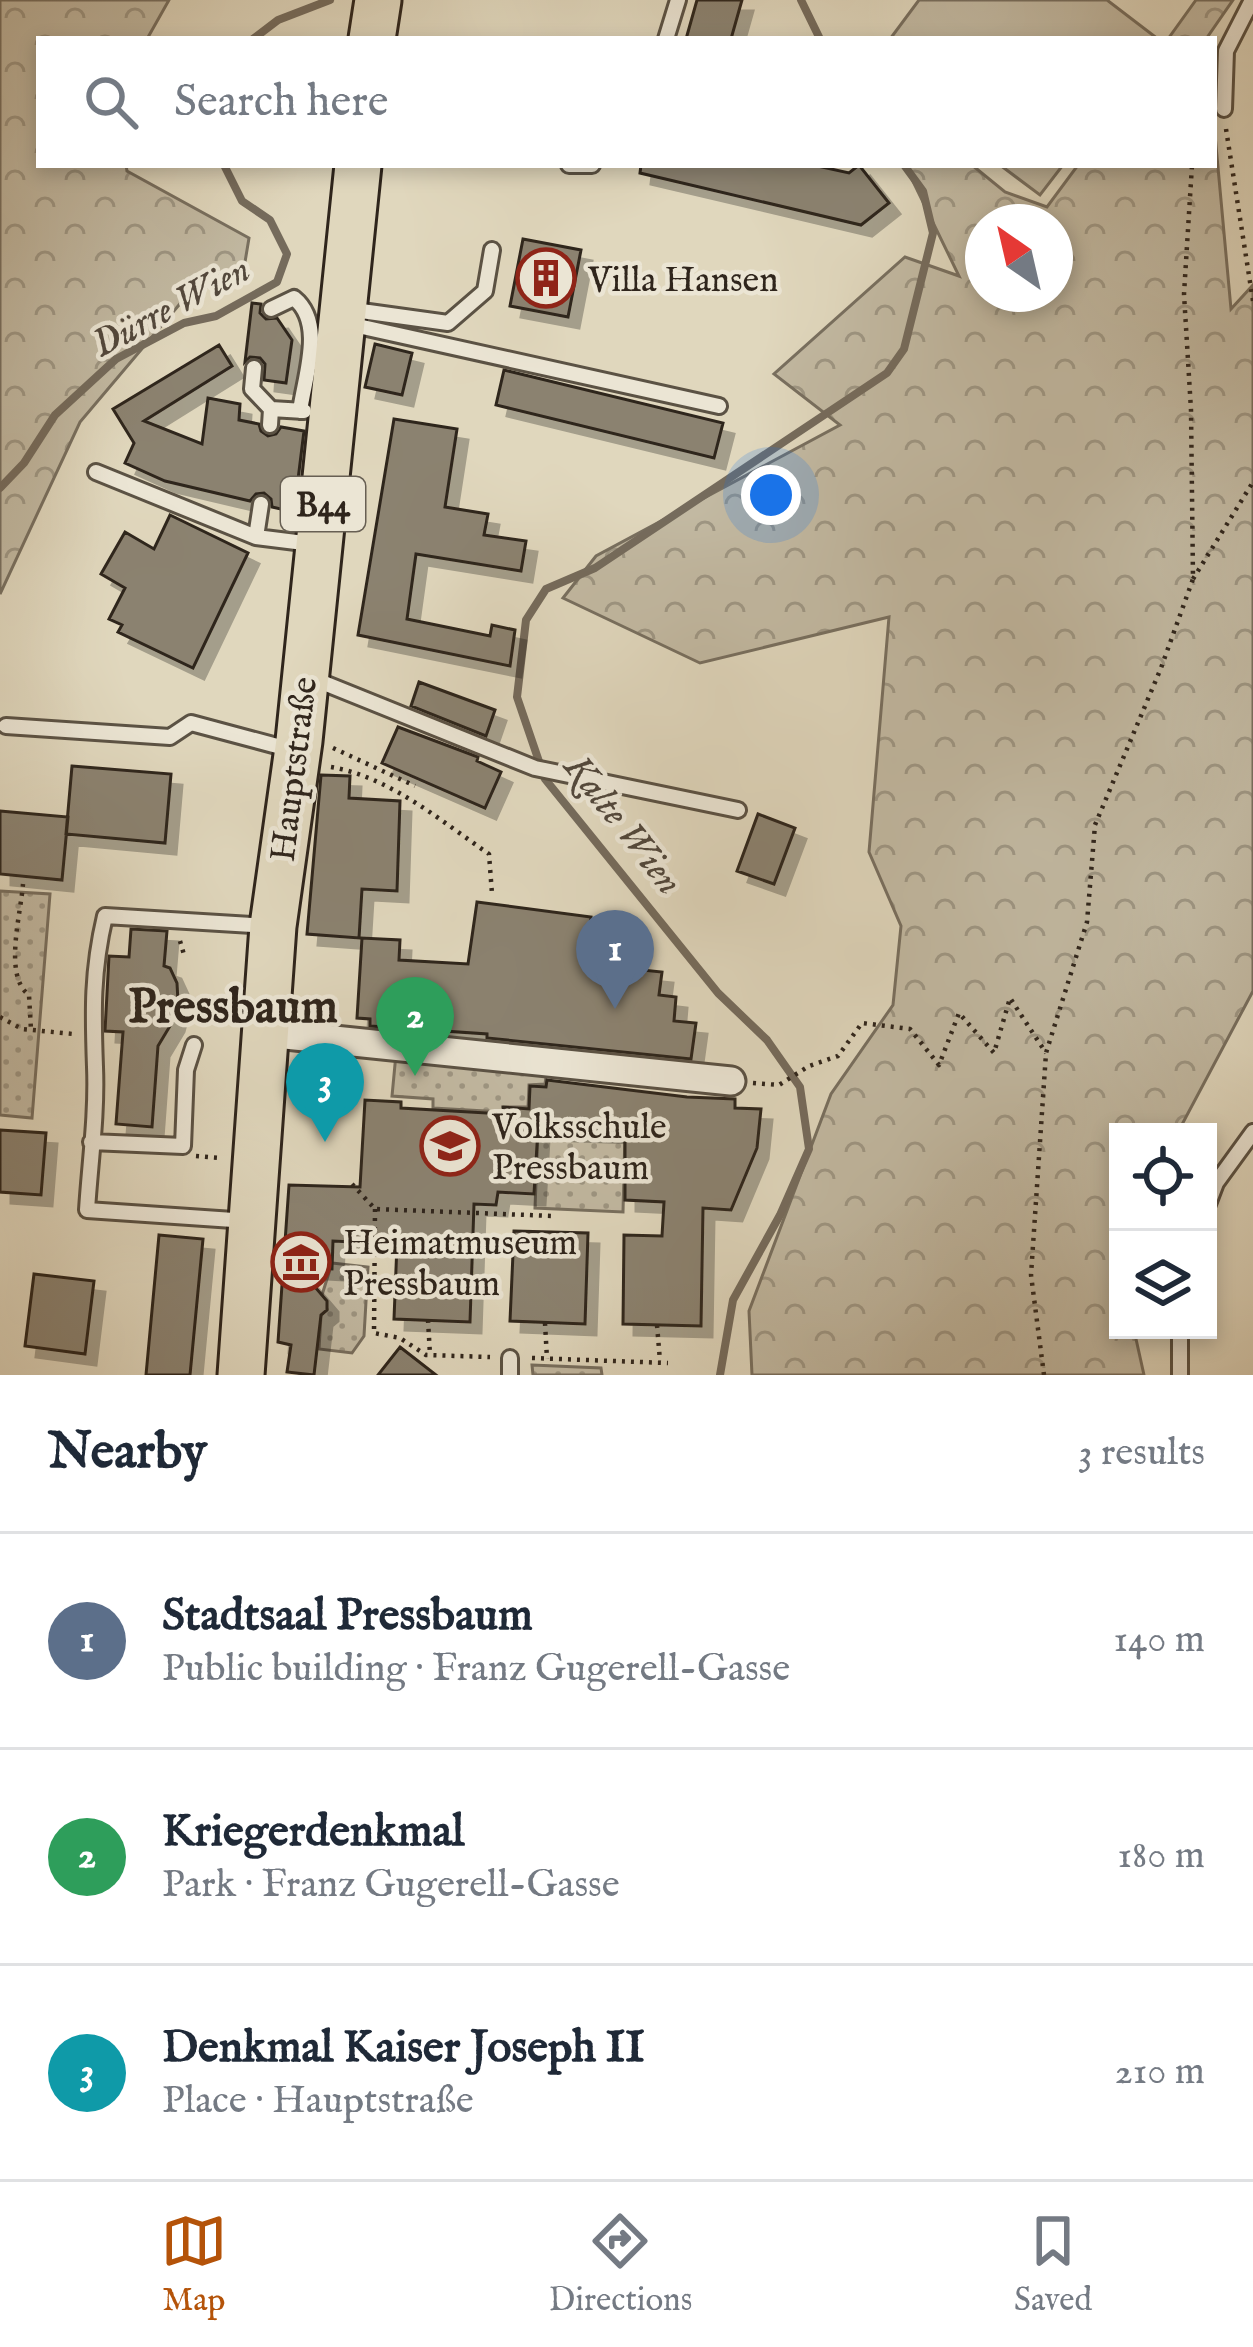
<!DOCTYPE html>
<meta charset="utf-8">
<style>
body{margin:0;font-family:"IM FELL English",serif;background:#f2f2f3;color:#1f2937}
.controls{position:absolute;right:36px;bottom:36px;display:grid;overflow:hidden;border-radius:0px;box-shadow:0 6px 18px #0003}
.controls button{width:108px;height:108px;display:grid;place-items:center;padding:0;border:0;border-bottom:3px solid #e0e1e3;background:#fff;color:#1f2937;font:60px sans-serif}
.compass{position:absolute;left:965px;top:204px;width:108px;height:108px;border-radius:50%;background:#fff;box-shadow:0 6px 18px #0003;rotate:326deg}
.you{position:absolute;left:771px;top:495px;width:42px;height:42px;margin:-30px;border:9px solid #fff;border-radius:50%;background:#1a73e8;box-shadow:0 0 0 18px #1a73e833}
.badge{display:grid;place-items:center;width:78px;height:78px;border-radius:50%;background:#b45309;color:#fff;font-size:39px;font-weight:700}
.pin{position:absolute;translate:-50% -99px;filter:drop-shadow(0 3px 6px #0008)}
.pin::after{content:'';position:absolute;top:63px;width:42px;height:36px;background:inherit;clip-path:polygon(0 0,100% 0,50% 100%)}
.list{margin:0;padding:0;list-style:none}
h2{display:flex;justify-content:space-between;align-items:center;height:156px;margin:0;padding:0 48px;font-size:51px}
h2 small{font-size:39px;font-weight:400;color:#747a83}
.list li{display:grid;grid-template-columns:78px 1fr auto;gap:36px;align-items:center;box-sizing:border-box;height:216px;padding:0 48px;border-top:3px solid #e0e1e3}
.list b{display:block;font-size:45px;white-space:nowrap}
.list p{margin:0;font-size:39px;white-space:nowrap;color:#747a83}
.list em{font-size:39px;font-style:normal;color:#747a83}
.icon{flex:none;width:66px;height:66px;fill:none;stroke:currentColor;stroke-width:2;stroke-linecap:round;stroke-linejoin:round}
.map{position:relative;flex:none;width:1253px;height:1375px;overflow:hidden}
.search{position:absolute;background:#fff;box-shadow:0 6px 18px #0003;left:36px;right:36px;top:36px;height:132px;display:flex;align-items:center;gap:30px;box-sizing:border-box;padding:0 42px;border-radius:0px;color:#747a83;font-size:45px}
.sheet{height:804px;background:#fff}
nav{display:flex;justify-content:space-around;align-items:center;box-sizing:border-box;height:168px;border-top:3px solid #e0e1e3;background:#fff;font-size:33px;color:#747a83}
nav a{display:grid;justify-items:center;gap:6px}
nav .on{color:#b45309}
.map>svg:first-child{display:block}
.grass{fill:url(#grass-dots);stroke:#786f5f;stroke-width:3}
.forest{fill:url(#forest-crowns);stroke:#786f5f;stroke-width:3;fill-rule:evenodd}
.pitch{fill:#c2b9a2;stroke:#786f5f;stroke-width:3}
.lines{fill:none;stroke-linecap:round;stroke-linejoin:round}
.stream{stroke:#756b5c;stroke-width:8}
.building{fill:#8b8270;stroke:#2f251c;stroke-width:3;filter:url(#shadow)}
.service-casing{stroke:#5b5244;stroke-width:20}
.minor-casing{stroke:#5b5244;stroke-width:33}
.primary-casing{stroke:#2f251c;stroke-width:51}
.path{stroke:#2f251c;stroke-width:4.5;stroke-dasharray:3 6;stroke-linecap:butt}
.service{stroke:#ebe5d4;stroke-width:14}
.minor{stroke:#ebe5d4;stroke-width:27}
.primary{stroke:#e0d7bd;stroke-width:45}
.labels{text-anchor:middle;stroke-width:9;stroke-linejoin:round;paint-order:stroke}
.shield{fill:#ebe5d4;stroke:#675f53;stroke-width:3}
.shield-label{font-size:33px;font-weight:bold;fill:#2f251c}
.poi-label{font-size:36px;fill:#2f251c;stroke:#ebe5d4;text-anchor:start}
.street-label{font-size:36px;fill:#2f251c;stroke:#ebe5d4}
.water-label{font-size:39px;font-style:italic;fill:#52483c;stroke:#ebe5d4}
.district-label{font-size:48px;font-weight:bold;fill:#2f251c;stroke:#ebe5d4}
</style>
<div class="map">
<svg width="1253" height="1375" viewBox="0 0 1253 1375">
<defs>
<pattern id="grass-dots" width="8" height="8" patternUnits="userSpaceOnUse" patternTransform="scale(3)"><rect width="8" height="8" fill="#c2b9a2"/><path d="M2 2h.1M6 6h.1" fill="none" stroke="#9e9683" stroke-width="1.8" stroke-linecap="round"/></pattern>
<pattern id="forest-crowns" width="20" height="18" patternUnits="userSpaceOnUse" patternTransform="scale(3)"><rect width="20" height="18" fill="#c2b9a2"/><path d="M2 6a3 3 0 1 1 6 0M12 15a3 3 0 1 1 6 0" fill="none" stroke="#9e9683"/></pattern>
<filter id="shadow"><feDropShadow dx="11" dy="11" stdDeviation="0" flood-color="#0004"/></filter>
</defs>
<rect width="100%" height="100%" fill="#e0d7bd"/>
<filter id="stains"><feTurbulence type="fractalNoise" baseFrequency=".00167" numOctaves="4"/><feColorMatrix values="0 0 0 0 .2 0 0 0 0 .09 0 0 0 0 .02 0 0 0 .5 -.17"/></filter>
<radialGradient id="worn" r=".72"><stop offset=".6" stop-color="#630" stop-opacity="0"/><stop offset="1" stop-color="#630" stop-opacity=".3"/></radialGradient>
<path class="grass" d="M0 891 50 894 32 1118 0 1115Z
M396 1054 437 1065 547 1069 545 1084 529 1085 528 1107H504L503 1112 433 1108V1099L392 1096Z
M538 1129 625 1132 623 1212 535 1208Z
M332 1263 368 1267 364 1336 352 1353 319 1349 321 1315 327 1309 322 1295Z
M532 1365 601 1368 602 1375H533Z"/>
<path class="forest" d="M0 0H169L147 39H39V165H126L127 171 249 238 244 268 184 299 80 422 0 594Z
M1196 0H1233L1206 39H1168Z
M1214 124 1231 309 1253 285V991L1178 1132H1118V1330H1134L1144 1375H752L749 1311 831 1094 893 1005 901 926 869 852 889 617 700 663 563 598 596 556 840 425 774 374 905 257 959 276 905 165H972L1005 192 1047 207 1078 165H1214ZM1055 222V294H983V222Z"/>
<path class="pitch" d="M919 0H1107L1158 39H890Z
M1000 165H1063L1040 195Z"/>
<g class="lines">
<path class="stream" d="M801 0 820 39
M253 39 278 20 330 0
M0 488 24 463 55 415 116 359 184 323 216 316 277 282 287 254 270 220 242 201 224 165
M720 1375 733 1300 780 1215 809 1149 800 1087 767 1040 718 993 545 779 517 697 526 620 546 589 595 568 887 373 904 349 933 233 923 191 904 165"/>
</g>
<path class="building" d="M697 0H742L731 39H686Z
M641 165H813L849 173 859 165 889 203 861 225 640 173Z
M523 239 581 250 568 317 510 306Z
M252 303 261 304 260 313 266 319 277 318 292 340 286 383 264 380 265 364 260 358 250 357 245 362Z
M375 344 412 353 402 395 365 387Z
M219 345 232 366 144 421 202 444 208 398 240 404 239 420 259 424 261 431 268 436 276 434 281 427 304 431 294 512 272 507 271 499 264 493 256 494 250 501 165 481 125 463 134 443 113 409Z
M504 370 723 423 714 458 496 405Z
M394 419 457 429 445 507 488 514 484 535 526 541 521 571 416 554 407 619 490 636 492 625 515 630 510 666 358 635Z
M170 515 248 553 193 668 118 632 122 625 109 619 125 588 101 574 125 532 154 549Z
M419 682 495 710 486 736 411 706Z
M398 727 478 757 477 761 501 772 485 808 382 763Z
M72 766 171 774 165 843 66 834Z
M321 775 350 776 349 798 400 801 397 891 362 889 359 938 307 934Z
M0 811 68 817 62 880 0 874Z
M758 814 795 828 774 884 737 871Z
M477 902 591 917 584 964 662 972 659 995 676 997 674 1021 696 1023 691 1059 487 1038V1034L370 1026V1019L357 1018 362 938 400 940 399 960 468 964Z
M131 929 167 931 164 966 170 968 177 983 178 1002 173 1021 158 1046 152 1127 116 1124 123 1032 105 1031 109 956 129 957Z
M547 1080 687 1097 735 1099V1108L761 1109 757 1148 731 1210 703 1208 701 1326 623 1324 624 1235 662 1236 664 1202 625 1200V1132L538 1129 534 1194 498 1192 496 1205 474 1204 470 1322 394 1319 397 1244 333 1241 332 1269 298 1267 327 1301V1310L321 1315 314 1375 287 1372 291 1345 278 1342 289 1185 360 1187 365 1100 401 1102V1108L503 1114V1107L529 1109 530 1086 546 1087Z
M0 1130 46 1133 41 1195 0 1192Z
M514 1231 588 1233 585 1324 510 1321Z
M159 1235 203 1239 190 1375H146Z
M34 1274 94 1281 85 1354 25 1346Z
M400 1347 436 1375H378Z"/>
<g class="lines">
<defs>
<path id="service" d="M666 39 678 0
M1224 109 1226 51 1252 0
M569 165H592
M271 309 294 298C325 323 305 375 300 411
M347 309 448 323 485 291 492 250
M349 324 719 406
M254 368 252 389 271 409
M270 425 271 409 304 411
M96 472 256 537 312 544
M256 537 261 504
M314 679 535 768 738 810
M6 726 170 737 191 723 292 750
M91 1142 183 1146 186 1070 194 1045
M1208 1204 1216 1183 1253 1132
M248 1221 87 1210C90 1163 97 1114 95 1067 93 1012 92 971 105 916L268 926
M510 1375V1358
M1180 1375V1330"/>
<path id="minor" d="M266 1033 731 1081"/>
<path id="primary" d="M372 39 378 0
M241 1375 273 926 299 741 358 165"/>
</defs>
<use href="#service" class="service-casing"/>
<use href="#minor" class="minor-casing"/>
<use href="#primary" class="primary-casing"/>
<path class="path" d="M1226 129 1253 301
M1193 579 1253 482
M333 748 415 786
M331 767C390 777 441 821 489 854L492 894
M23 884C21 914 3 976 29 995L31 1030
M180 941 185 958
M212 1005 232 1006
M0 1017 22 1029 73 1034
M753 1083 779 1085 809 1066 838 1056 862 1023 910 1029 939 1065 959 1013 994 1053 1010 998 1046 1053
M196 1156 220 1158
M352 1184 375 1209 553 1216
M375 1209 374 1333 400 1338 426 1355 490 1357
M428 1320 430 1355
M545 1323 547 1359
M657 1325 660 1361
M532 1358 668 1363
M1044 1375 1031 1275 1046 1053 1087 922 1095 825 1161 668 1193 579 1191 410 1184 294 1192 165"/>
<use href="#service" class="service"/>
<use href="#minor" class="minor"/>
<use href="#primary" class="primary"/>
</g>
<defs>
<symbol id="building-ring" viewBox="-11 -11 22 22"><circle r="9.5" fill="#ebe5d4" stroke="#8f2418" stroke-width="1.5"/><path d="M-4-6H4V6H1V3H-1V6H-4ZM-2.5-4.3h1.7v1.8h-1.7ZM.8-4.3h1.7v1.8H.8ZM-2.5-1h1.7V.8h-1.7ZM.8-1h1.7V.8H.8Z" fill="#8f2418"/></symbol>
<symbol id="school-ring" viewBox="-11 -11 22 22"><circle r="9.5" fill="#ebe5d4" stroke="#8f2418" stroke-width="1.5"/><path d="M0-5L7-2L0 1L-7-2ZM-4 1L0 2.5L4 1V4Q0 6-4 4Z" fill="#8f2418"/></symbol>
<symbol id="museum-ring" viewBox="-11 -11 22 22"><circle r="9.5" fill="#ebe5d4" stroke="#8f2418" stroke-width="1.5"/><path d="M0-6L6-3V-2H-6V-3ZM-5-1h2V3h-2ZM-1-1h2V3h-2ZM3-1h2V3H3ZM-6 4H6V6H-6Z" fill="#8f2418"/></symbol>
</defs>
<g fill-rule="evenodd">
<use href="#building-ring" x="513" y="245" width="66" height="66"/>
<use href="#school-ring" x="417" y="1113" width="66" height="66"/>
<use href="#museum-ring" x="268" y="1229" width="66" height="66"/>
</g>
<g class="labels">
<rect class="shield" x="281" y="477" width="84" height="54" rx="9"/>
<g class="shield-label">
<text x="323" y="516">B44</text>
</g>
<g class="poi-label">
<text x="588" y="291">Villa Hansen</text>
<text x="492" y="1138">Volksschule<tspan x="492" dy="41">Pressbaum</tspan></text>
<text x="343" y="1254">Heimatmuseum<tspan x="343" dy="41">Pressbaum</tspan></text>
</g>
<g class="street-label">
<text transform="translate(292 769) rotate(-83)" y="13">Hauptstraße</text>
</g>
<g class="water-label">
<text transform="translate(170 305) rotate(-28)" y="14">Dürre Wien</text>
<text transform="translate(625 823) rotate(52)" y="14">Kalte Wien</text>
</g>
<g class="district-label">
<text x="233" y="1022">Pressbaum</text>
</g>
</g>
<rect width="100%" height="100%" filter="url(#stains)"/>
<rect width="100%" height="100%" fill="url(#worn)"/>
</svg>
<div class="controls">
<button><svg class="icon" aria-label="locate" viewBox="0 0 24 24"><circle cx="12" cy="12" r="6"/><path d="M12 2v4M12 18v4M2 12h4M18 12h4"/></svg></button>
<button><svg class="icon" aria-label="layers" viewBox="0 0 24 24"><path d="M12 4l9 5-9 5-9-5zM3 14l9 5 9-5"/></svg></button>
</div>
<svg class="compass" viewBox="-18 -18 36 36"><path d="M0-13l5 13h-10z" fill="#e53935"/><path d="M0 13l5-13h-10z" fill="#747a83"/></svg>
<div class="you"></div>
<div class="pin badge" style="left:615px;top:1009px;background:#5c6f8a">1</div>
<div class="pin badge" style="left:415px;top:1076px;background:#2e9e5b">2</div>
<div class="pin badge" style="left:325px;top:1142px;background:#0f9aa8">3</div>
<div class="search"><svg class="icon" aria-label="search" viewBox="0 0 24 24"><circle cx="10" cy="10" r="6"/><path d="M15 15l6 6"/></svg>Search here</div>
</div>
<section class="sheet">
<h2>Nearby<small>3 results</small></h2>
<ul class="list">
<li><span class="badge" style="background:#5c6f8a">1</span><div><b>Stadtsaal Pressbaum</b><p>Public building · Franz Gugerell-Gasse</p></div><em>140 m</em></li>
<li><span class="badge" style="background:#2e9e5b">2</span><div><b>Kriegerdenkmal</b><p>Park · Franz Gugerell-Gasse</p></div><em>180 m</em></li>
<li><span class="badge" style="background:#0f9aa8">3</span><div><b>Denkmal Kaiser Joseph II</b><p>Place · Hauptstraße</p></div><em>210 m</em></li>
</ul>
</section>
<nav>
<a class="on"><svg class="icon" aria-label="map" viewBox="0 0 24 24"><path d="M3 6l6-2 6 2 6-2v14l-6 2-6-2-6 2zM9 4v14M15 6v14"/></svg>Map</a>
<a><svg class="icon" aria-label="directions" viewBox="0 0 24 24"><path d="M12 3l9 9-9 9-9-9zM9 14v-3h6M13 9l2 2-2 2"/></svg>Directions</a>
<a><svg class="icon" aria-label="saved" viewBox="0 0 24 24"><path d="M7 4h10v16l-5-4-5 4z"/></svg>Saved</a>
</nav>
